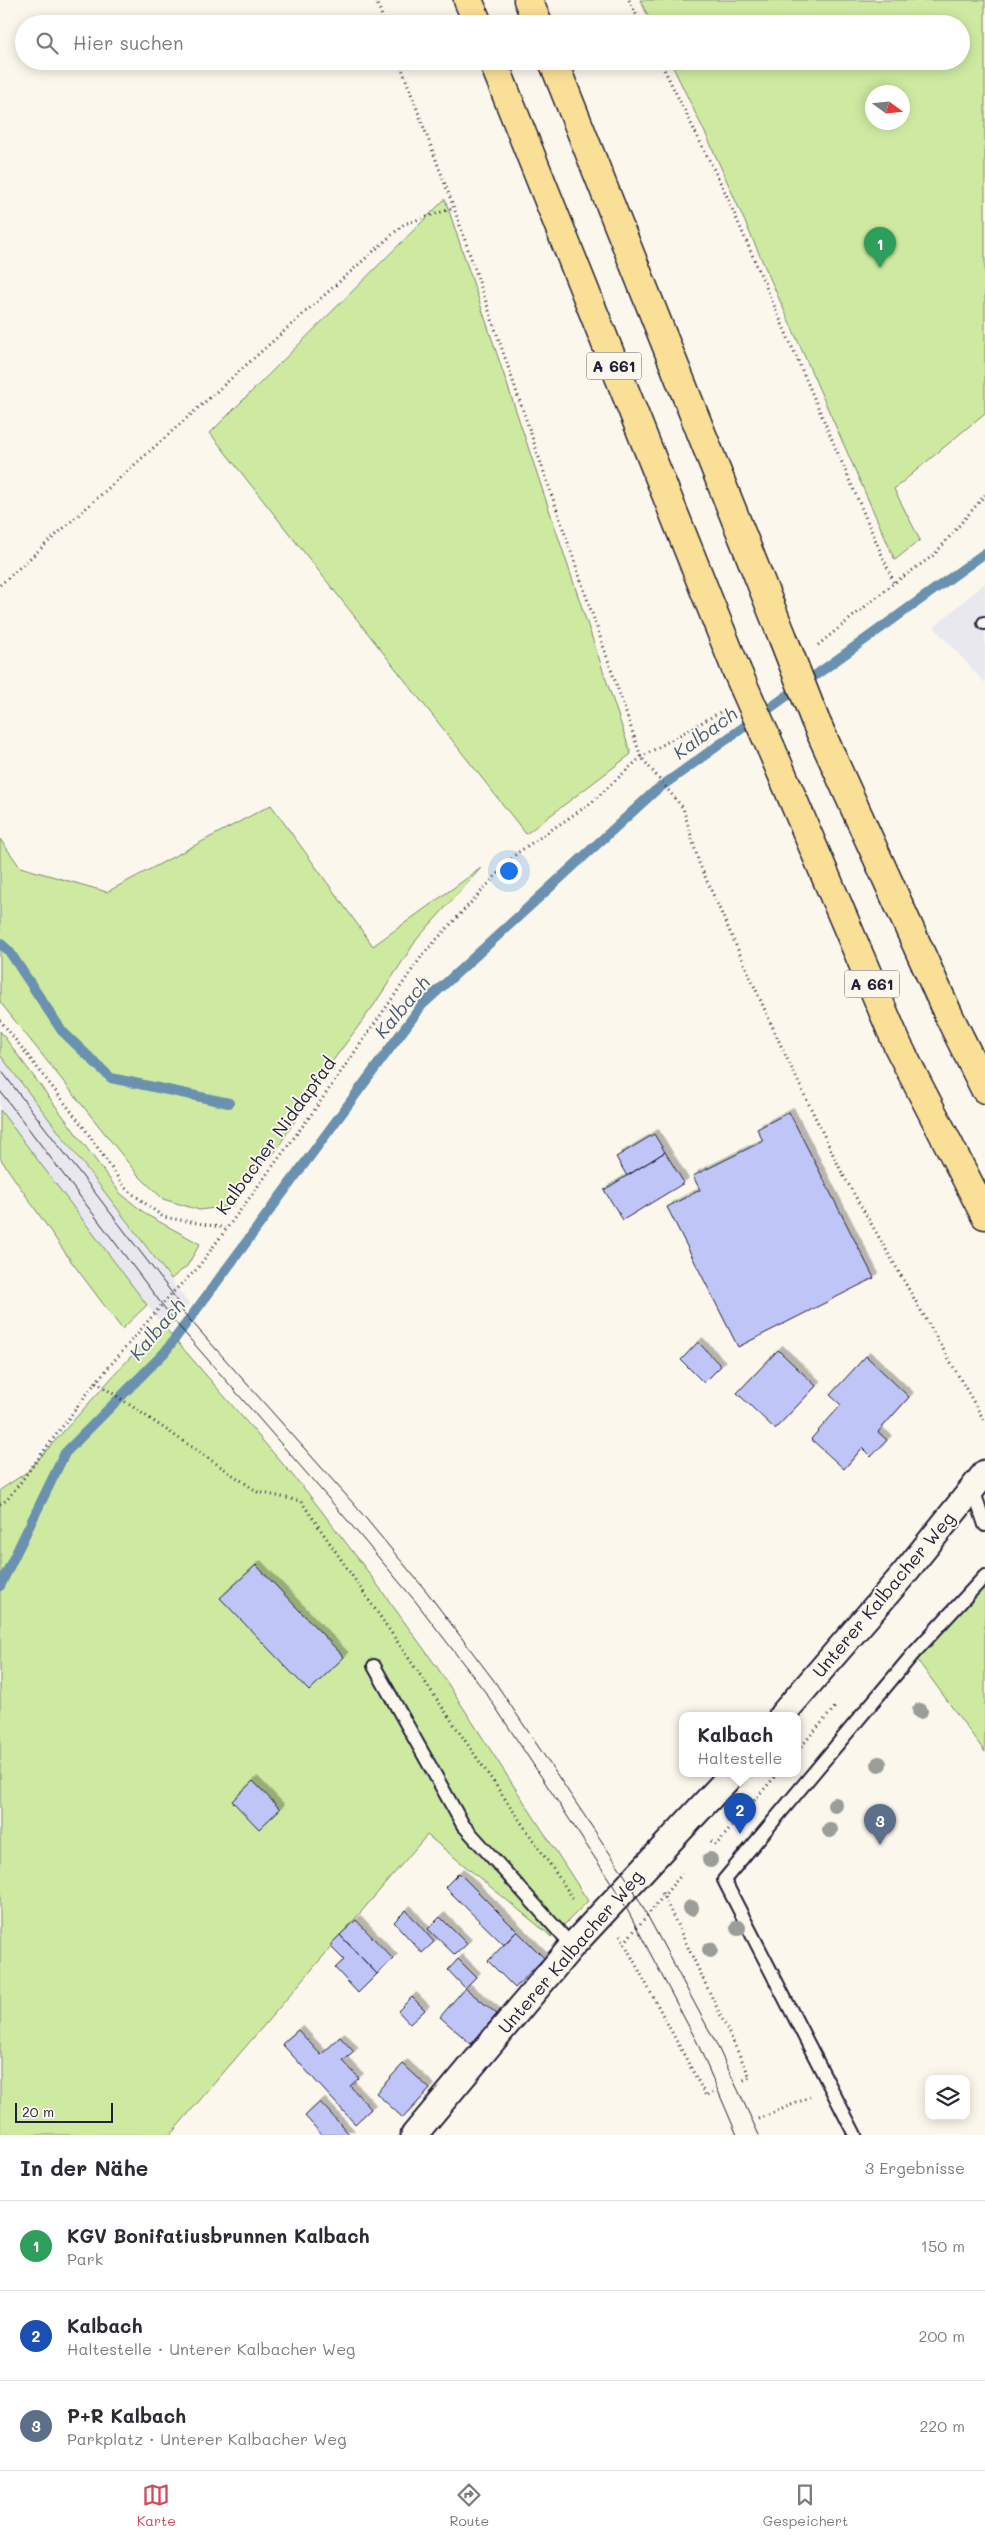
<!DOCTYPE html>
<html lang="de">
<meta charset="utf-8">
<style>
body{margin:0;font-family:Mali,sans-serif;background:#f2f2f3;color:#2b2b33}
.controls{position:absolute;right:15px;bottom:15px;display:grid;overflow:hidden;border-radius:10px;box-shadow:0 2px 12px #0003}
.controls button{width:45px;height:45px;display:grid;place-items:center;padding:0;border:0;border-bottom:1px solid #e1e1e2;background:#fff;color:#2b2b33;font:25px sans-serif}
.compass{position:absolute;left:865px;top:85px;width:45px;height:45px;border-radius:50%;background:#fff;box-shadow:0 2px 12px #0003;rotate:105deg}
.scale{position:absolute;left:15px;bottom:12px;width:98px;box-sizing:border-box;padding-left:5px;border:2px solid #22223b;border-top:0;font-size:14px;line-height:18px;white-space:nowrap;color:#22223b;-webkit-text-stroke:4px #fbf7ec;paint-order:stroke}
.you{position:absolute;left:508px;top:870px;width:18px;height:18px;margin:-12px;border:4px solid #fff;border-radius:50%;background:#1a73e8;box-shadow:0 0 0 8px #1a73e833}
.badge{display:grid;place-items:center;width:32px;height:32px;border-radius:50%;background:#d1495b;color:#fff;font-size:16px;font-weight:700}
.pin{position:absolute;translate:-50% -41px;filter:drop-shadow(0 1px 2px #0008)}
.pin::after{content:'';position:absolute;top:26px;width:18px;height:15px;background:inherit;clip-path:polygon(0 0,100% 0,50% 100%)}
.popup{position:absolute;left:679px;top:1712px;width:122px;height:65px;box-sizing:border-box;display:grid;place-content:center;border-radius:10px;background:#fff;filter:drop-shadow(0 1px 4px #0005);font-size:16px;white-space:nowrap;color:#7c7c81}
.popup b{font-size:19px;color:#2b2b33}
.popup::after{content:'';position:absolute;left:50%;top:100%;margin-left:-10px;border:10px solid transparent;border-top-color:#fff}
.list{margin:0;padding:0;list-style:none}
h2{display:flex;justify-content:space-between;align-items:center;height:65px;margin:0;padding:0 20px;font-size:21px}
h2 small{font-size:16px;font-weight:400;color:#7c7c81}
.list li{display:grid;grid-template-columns:32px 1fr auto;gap:15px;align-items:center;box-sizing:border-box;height:90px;padding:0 20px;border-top:1px solid #e1e1e2}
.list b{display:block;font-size:19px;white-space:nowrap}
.list p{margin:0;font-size:16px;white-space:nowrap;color:#7c7c81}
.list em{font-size:16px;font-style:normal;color:#7c7c81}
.icon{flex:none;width:28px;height:28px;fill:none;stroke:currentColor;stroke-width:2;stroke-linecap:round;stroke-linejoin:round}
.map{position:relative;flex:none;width:985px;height:2135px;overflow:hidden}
.search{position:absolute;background:#fff;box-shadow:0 2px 12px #0003;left:15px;right:15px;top:15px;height:55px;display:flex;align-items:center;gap:12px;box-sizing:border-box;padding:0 18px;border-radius:28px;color:#7c7c81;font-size:19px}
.sheet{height:335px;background:#fff}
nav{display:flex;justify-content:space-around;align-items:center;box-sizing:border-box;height:70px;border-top:1px solid #e1e1e2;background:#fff;font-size:14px;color:#7c7c81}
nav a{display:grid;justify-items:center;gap:2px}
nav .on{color:#d1495b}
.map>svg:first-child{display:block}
.built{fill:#e9e8ef}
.green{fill:#ceeaa1;stroke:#78866e;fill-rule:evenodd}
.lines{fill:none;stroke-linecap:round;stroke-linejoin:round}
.stream{stroke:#6a91af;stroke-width:10}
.building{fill:#bfc5f7;stroke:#22223b;filter:url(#shadow)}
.service-casing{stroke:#22223b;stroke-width:16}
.minor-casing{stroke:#22223b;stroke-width:29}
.motorway-casing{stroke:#22223b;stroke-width:31}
.path{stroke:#22223b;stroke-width:3;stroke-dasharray:1 4;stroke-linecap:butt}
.service{stroke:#fbf7ec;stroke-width:12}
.minor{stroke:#fbf7ec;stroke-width:25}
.motorway{stroke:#fadf96;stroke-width:28}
.tram{stroke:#22223b;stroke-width:1}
.motorway-bridge-casing{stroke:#22223b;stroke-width:31;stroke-linecap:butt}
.motorway-bridge{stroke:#fadf96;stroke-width:28}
.tree{fill:#9b9d98}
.labels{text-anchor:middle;stroke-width:4;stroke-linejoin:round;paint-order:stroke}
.shield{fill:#fbf7ec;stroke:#636270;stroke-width:1}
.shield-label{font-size:16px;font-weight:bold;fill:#22223b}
.street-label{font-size:18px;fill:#22223b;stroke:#fbf7ec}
.water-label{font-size:19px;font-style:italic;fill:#465a75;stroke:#fbf7ec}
</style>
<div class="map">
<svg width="985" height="2135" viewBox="0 0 985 2135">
<defs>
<filter id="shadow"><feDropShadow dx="4.5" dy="-4.5" stdDeviation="0" flood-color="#0004"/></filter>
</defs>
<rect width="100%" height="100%" fill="#fbf7ec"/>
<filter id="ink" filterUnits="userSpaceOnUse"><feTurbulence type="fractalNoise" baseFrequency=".02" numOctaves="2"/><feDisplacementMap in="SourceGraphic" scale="10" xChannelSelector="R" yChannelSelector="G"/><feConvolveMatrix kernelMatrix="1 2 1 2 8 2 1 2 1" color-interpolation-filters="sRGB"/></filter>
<g filter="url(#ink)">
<path class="built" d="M985 583V683L934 627Z
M0 1055 189 1304 167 1331 0 1110Z"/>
<path class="green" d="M640 0H985V413L894 489 920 540 895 560 710 143 670 61H961V24H652ZM872 92H902V122H872Z
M445 199 631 754 526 834 210 433Z
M271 805 373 946 481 868 417 939 374 1005 329 1066 275 1152 240 1182 230 1206 199 1210 163 1199 138 1175 0 1002V839L20 867 107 892Z
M0 1031 120 1193 147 1215 200 1244 187 1266 171 1279 0 1055Z
M0 1110 147 1305 122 1329 71 1261 0 1158Z
M161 1323 307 1492 363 1565 437 1667 588 1901 552 1937 427 1835 170 2135H0V1490L27 1472Z
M985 1576V1752L913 1654Z"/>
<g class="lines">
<path class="stream" d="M0 943 9 951 62 1031 111 1078 229 1103
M0 1586 65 1453 165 1352 422 1005 655 791 985 553"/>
</g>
<path class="building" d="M789 1112 874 1278 738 1347 667 1207 700 1190 693 1176 763 1141 757 1129Z
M654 1134 665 1152 627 1176 616 1157Z
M665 1152 684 1183 623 1220 604 1190Z
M698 1342 721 1366 704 1383 681 1360Z
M778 1350 816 1386 775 1429 737 1393Z
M866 1356 909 1397 878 1432 887 1440 871 1457 862 1448 844 1469 811 1439 841 1405 830 1395Z
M256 1565 344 1657 309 1691 220 1598Z
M253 1781 280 1809 259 1829 232 1801Z
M459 1873 517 1931 504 1945 445 1887Z
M406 1910 434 1942 422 1953 394 1922Z
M440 1917 467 1944 455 1955 428 1929Z
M356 1920 393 1959 377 1974 340 1935Z
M517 1931 544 1958 515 1988 488 1961Z
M340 1935 377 1974 358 1993 335 1968 344 1960 331 1947V1944Z
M458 1959 476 1977 465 1988 448 1970Z
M465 1988 497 2014 471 2044 440 2017Z
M412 1997 425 2010 410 2024 398 2011Z
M298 2030 321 2055 340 2037 354 2052 343 2061 359 2078 350 2086 371 2109 355 2124 282 2044Z
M403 2064 430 2089 403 2118 376 2093Z
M320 2102 350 2135H322L305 2116Z"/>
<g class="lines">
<defs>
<path id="service" d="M984 623H985
M973 1489 985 1525
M374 1666 463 1825 572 1946
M855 2135 724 1880 913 1654 985 1576"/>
<path id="minor" d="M782 1715 903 1575 985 1473
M414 2135 572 1946 733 1773"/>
<path id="motorway" d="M468 0 478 24
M528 0 538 24
M493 61 736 669
M553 61 783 638
M815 720 949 1016 985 1089
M771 748 898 1046 985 1215"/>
</defs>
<use href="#service" class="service-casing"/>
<use href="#minor" class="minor-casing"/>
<use href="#motorway" class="motorway-casing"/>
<path class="path" d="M376 0 385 24
M629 0 641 24
M399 61 454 208 641 757 683 808 699 863 782 1048 842 1173 985 1422
M660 61 725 192 894 583
M0 585 404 224 454 208
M818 645 894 583 934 555 985 495
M0 1020 85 1129 125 1188 163 1217 225 1228
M96 1382 258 1492 301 1501 575 1901
M0 1504 7 1500 96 1382 172 1293 196 1270 313 1112 424 953 517 853 591 803 641 757 722 711
M798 1750 836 1706
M711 1841 716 1845 778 1773
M662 1893 750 2077 742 2081
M620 1935 706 2096 713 2092
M624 1943 682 1874
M759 2119 810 2097"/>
<use href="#service" class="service"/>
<use href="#minor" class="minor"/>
<use href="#motorway" class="motorway"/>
<path class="tram" d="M0 1069 172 1293 183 1312 353 1503 427 1592 495 1682 631 1885 717 2045 759 2135
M0 1091 176 1323 342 1514 416 1602 486 1693 620 1896 697 2042 737 2135"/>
<defs>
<path id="motorway-bridge" d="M783 638 815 720
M736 669 771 748"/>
</defs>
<use href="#motorway-bridge" class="motorway-bridge-casing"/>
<use href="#motorway-bridge" class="motorway-bridge"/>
</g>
<g class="tree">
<circle cx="920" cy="1711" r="8"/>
<circle cx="879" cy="1764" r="8"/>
<circle cx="835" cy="1805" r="8"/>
<circle cx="830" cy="1830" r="8"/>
<circle cx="710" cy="1860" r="8"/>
<circle cx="691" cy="1908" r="8"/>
<circle cx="738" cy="1928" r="8"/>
<circle cx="710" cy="1950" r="8"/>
</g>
</g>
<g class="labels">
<g class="shield">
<rect x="586.5" y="352.5" width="55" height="27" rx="4"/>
<rect x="844.5" y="970.5" width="55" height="27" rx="4"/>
</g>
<g class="shield-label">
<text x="614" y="372">A 661</text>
<text x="872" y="990">A 661</text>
</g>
<g class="street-label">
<text transform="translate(276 1136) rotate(-54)" y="6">Kalbacher Niddapfad</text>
<text transform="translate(884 1595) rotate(-50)" y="6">Unterer Kalbacher Weg</text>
<text transform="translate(571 1952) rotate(-49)" y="6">Unterer Kalbacher Weg</text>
</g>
<g class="water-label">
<text transform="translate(705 733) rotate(-36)" y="7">Kalbach</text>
<text transform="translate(402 1007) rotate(-50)" y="7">Kalbach</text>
<text transform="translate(157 1329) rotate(-50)" y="7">Kalbach</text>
</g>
</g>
</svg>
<div class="controls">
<button><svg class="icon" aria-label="layers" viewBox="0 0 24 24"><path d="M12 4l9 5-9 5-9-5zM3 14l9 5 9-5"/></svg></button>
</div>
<svg class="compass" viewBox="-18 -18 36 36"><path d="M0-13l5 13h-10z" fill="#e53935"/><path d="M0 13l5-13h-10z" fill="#7c7c81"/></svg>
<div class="scale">20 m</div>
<div class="you"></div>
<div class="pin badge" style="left:880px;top:268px;background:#2e9e5b">1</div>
<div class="pin badge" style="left:740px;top:1834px;background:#1a4fb4">2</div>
<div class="popup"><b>Kalbach</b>Haltestelle</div>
<div class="pin badge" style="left:880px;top:1845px;background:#5c6f8a">3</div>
<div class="search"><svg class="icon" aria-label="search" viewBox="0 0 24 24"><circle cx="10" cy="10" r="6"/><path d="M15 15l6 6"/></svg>Hier suchen</div>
</div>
<section class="sheet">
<h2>In der Nähe<small>3 Ergebnisse</small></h2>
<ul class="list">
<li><span class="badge" style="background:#2e9e5b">1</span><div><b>KGV Bonifatiusbrunnen Kalbach</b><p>Park</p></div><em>150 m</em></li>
<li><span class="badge" style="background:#1a4fb4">2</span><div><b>Kalbach</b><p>Haltestelle · Unterer Kalbacher Weg</p></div><em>200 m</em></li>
<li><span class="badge" style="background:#5c6f8a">3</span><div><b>P+R Kalbach</b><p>Parkplatz · Unterer Kalbacher Weg</p></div><em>220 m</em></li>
</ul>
</section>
<nav>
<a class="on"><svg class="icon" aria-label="map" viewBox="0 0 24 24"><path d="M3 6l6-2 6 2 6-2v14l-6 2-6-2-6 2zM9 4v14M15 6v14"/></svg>Karte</a>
<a><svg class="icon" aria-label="directions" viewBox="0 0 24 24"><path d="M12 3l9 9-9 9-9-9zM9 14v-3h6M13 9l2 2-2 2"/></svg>Route</a>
<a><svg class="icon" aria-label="saved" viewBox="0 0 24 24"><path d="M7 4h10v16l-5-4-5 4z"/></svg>Gespeichert</a>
</nav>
